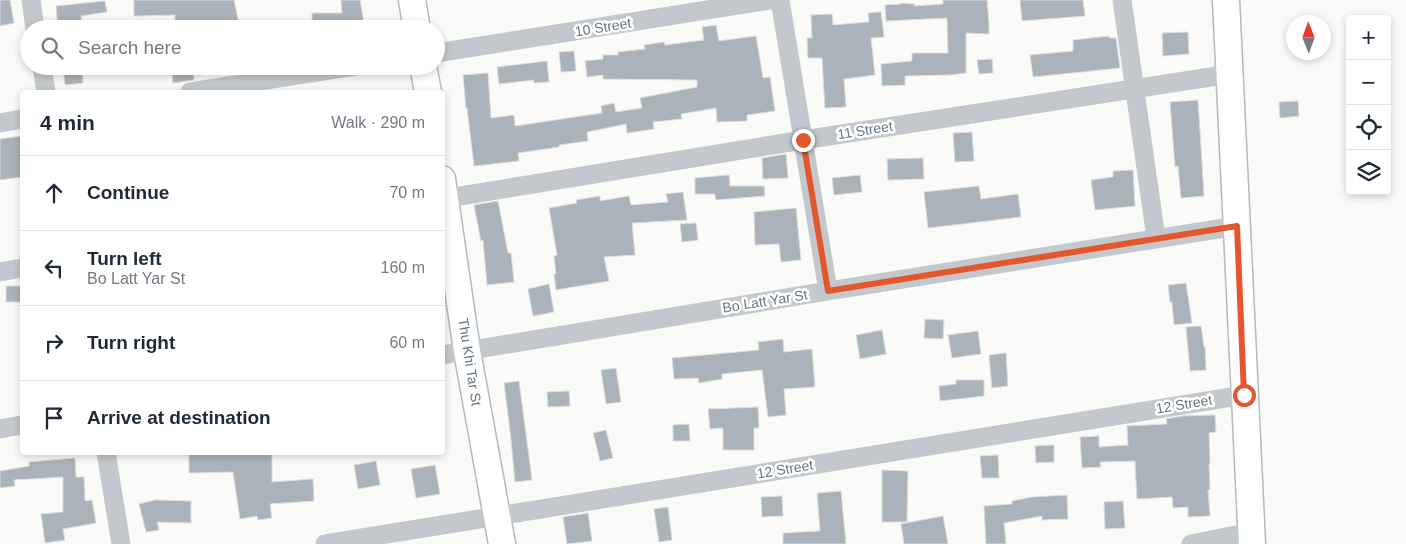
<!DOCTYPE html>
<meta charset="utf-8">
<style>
body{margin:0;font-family:Arial,sans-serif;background:#f2f2f3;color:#1f2937}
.controls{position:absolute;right:15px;top:15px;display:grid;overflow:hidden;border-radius:5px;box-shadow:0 2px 8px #0003}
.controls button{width:45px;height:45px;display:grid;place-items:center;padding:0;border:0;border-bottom:1px solid #e0e1e3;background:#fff;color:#1f2937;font:25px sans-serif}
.compass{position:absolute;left:1286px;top:15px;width:45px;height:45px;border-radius:50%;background:#fff;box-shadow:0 2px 8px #0003;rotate:359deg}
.stop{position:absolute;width:15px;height:15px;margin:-11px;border:4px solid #e4572e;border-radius:50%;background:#fff}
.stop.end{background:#e4572e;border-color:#fff;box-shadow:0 1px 5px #0008}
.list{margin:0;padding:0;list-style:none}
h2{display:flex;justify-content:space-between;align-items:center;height:65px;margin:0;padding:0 20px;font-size:21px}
h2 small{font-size:16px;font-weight:400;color:#747a83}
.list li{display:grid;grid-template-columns:32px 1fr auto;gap:15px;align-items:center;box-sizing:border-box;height:75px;padding:0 20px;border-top:1px solid #e0e1e3}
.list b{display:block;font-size:19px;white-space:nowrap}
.list p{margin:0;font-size:16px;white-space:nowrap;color:#747a83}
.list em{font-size:16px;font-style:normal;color:#747a83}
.icon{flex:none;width:28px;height:28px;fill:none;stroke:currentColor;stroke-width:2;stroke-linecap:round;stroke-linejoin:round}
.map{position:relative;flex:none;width:1406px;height:544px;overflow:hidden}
.search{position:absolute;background:#fff;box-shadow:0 2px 8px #0003;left:20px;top:20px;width:425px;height:55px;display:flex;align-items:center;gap:12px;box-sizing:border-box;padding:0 18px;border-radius:28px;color:#747a83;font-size:19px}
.panel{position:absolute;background:#fff;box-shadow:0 2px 8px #0003;left:20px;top:90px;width:425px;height:365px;border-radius:5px}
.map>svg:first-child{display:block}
.building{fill:#aab3b9;stroke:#dcdcda}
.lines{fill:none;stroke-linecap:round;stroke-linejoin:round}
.secondary-casing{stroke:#b3babf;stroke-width:29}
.street{stroke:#c3c8cc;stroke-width:19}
.secondary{stroke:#fff;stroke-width:26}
.route{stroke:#e4572e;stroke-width:6}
.labels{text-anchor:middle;stroke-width:5;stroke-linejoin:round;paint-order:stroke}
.street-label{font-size:14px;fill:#657683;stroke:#fff}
</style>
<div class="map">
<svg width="1406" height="544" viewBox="0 0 1406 544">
<rect width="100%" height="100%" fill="#fafaf8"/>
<path class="building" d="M0 0H10L14 23 0 26Z
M134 0H234L240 29H209L208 22 175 21V15L134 16Z
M341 0H360L365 29H312V13H342Z
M943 0H987L989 23V34L966 33V73L950 75 905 76V85L882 86 881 64 912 61V53H948L947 18 886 21 885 5 901 4V3L915 4 914 6 943 4Z
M1020 0H1083L1085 16 1022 21Z
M105 1 107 12 81 16 82 29H58L56 6Z
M881 12 884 37 871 38 875 75 844 79 846 107 825 108 822 58H808L807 38H812L811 15 832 14 833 25 869 22 868 13Z
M716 25 719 41 756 36 763 78 770 77 775 111 747 115V121L717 122 716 108 681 114 682 119 653 122 654 129 627 133 626 124 587 132 588 141 559 145V147L518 153 519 161 474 166 467 108H466L463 75 488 73 491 118 514 115 515 126 602 113 601 106 614 103 616 112 642 108 640 98 697 87V80L603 79V75L587 77 585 61 603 59V55H618V52L645 49 644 45 664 42 665 45 704 40 702 27Z
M1188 32 1189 54 1163 56 1162 33Z
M1109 36V38H1116L1120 68 1033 77 1030 55 1073 51V40Z
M574 51 576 71 561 72 559 52Z
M992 59 993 73 979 74 977 60Z
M547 61 549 82 534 83V80L499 84 497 67Z
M63 66H82L83 83 65 85Z
M171 66H193L194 80 173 83Z
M1198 100 1204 196 1181 198 1178 166 1175 167 1170 102Z
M1298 101 1299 116 1280 118 1279 102Z
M972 132 974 161 955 162 953 133Z
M22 136V177L0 180V139Z
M786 154 788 178 763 179 762 158Z
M923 158 924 179 888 180 887 159Z
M1133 170 1135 206 1095 210 1091 180 1113 177V171Z
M729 175 730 186H764L765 196 716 200 715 194H695V178Z
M860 175 862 192 834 195 832 178Z
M979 186 981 199 1018 194 1021 217 928 228 924 192Z
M683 192 687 220 632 223 635 255 604 257 609 281 556 290 554 274H556L554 256 557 255 549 208 577 203 576 200 600 196V201L629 196 631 205 668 202 666 194Z
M498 201 508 253H511L514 282 487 285 483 240 481 241 474 205Z
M796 208 801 260 781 262 779 244 755 245 754 212Z
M696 223 698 240 682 242 680 224Z
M1186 283 1192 323 1174 325 1172 302H1170L1168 285Z
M549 284 554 312 533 316 528 289Z
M6 286H21L22 302H6Z
M925 319 944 320 943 339 924 338Z
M1201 326 1204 347H1205L1206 370 1190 371 1186 327Z
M882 330 886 354 860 359 856 335Z
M978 331 981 354 952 358 948 335Z
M783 339 784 352 812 349 815 387 784 389 786 415 768 417 762 370 722 374V379L699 383 698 378 674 379 672 358 759 350 758 342Z
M1006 353 1008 386 992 388 989 355Z
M616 368 621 402 606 404 601 370Z
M956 380H984V396L940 401 939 386 956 384Z
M519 381 532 480 515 482 511 439 504 383Z
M569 391 570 406 548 407 547 392Z
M758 407 759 428H754V450H723V428L710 429 708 409Z
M1215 415 1216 432 1209 433 1210 464H1209L1210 490H1208L1210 516 1188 517V507L1173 508 1172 497 1137 499 1135 461 1100 462 1101 467 1082 468 1080 437 1099 436V447L1128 445 1127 426 1167 424 1166 419 1182 416Z
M689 424 690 441H673V425Z
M606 430 613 458 600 461 593 433Z
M1054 445V462L1036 463 1035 446Z
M189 452H272V482L313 479 314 501 270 504 272 518 258 520 257 516 240 519 233 472 189 473Z
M998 455 999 478H982L980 456Z
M75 458 76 477H84L85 501 92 500 96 523 63 529 65 540 45 543 41 514 63 512V477L14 480 15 486 0 488V471L29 466V462Z
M376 461 380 485 358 489 354 465Z
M435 465 440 494 416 498 411 469Z
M882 470 908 471 907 522H882Z
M841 491 846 544H783V533L820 531 817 493Z
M1067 495 1068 519 1042 520V516L1004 523 1006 544H986L984 506 1012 504V501L1032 497Z
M782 496 783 516 762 517 761 497Z
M155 500 191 501V523L157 522 159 530 146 532 139 504Z
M1123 501 1125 528 1105 529 1104 502Z
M668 507 672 540 659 542 654 509Z
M588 513 592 541 567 544 563 517Z
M943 516 948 544H904L901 524Z"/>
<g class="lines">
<defs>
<path id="secondary" d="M412 0 417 29
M1226 0 1252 544
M423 66 428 92
M442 179 467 351 502 544"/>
</defs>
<use href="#secondary" class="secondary-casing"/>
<path class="street" d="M31 0 35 29
M780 0 828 291
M1122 0 1156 238
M436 53 770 0
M42 66 46 92
M190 92 355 66
M0 123 22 119
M442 199 803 140 1230 74
M0 272 22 268
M442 355 828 291 1237 226
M0 429 22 425
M106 452 121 544
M325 544 1244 395
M1191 544 1251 532"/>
<use href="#secondary" class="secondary"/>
</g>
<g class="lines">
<path class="route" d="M803 140 828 291 1237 226 1244 395"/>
</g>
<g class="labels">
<g class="street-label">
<text transform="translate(603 27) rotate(-9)" y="5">10 Street</text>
<text transform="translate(865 130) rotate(-9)" y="5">11 Street</text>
<text transform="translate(765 301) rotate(-9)" y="5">Bo Latt Yar St</text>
<text transform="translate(470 362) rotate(81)" y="5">Thu Khi Tar St</text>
<text transform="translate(1184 404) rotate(-9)" y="5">12 Street</text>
<text transform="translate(785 469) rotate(-9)" y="5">12 Street</text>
</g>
</g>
</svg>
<div class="controls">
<button>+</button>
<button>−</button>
<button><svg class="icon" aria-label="locate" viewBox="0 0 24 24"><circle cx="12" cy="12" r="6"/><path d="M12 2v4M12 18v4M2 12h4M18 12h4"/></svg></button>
<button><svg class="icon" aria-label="layers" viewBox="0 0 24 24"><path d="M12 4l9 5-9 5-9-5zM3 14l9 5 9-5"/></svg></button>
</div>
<svg class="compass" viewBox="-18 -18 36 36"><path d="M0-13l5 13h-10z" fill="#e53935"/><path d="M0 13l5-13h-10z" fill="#747a83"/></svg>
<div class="stop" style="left:1244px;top:395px"></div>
<div class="stop end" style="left:803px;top:140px"></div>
<div class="search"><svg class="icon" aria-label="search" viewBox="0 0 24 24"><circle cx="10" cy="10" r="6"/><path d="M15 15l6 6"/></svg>Search here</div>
<section class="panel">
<h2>4 min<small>Walk · 290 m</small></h2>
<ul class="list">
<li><svg class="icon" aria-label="ahead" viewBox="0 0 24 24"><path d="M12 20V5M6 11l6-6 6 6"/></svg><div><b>Continue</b></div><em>70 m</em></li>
<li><svg class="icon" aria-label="left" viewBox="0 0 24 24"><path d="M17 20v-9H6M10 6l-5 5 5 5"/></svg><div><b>Turn left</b><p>Bo Latt Yar St</p></div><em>160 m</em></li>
<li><svg class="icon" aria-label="right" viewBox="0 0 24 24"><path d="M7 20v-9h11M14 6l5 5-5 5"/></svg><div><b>Turn right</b></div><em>60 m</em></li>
<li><svg class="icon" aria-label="arrive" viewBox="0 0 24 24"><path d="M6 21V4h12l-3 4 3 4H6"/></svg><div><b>Arrive at destination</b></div></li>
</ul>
</section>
</div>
